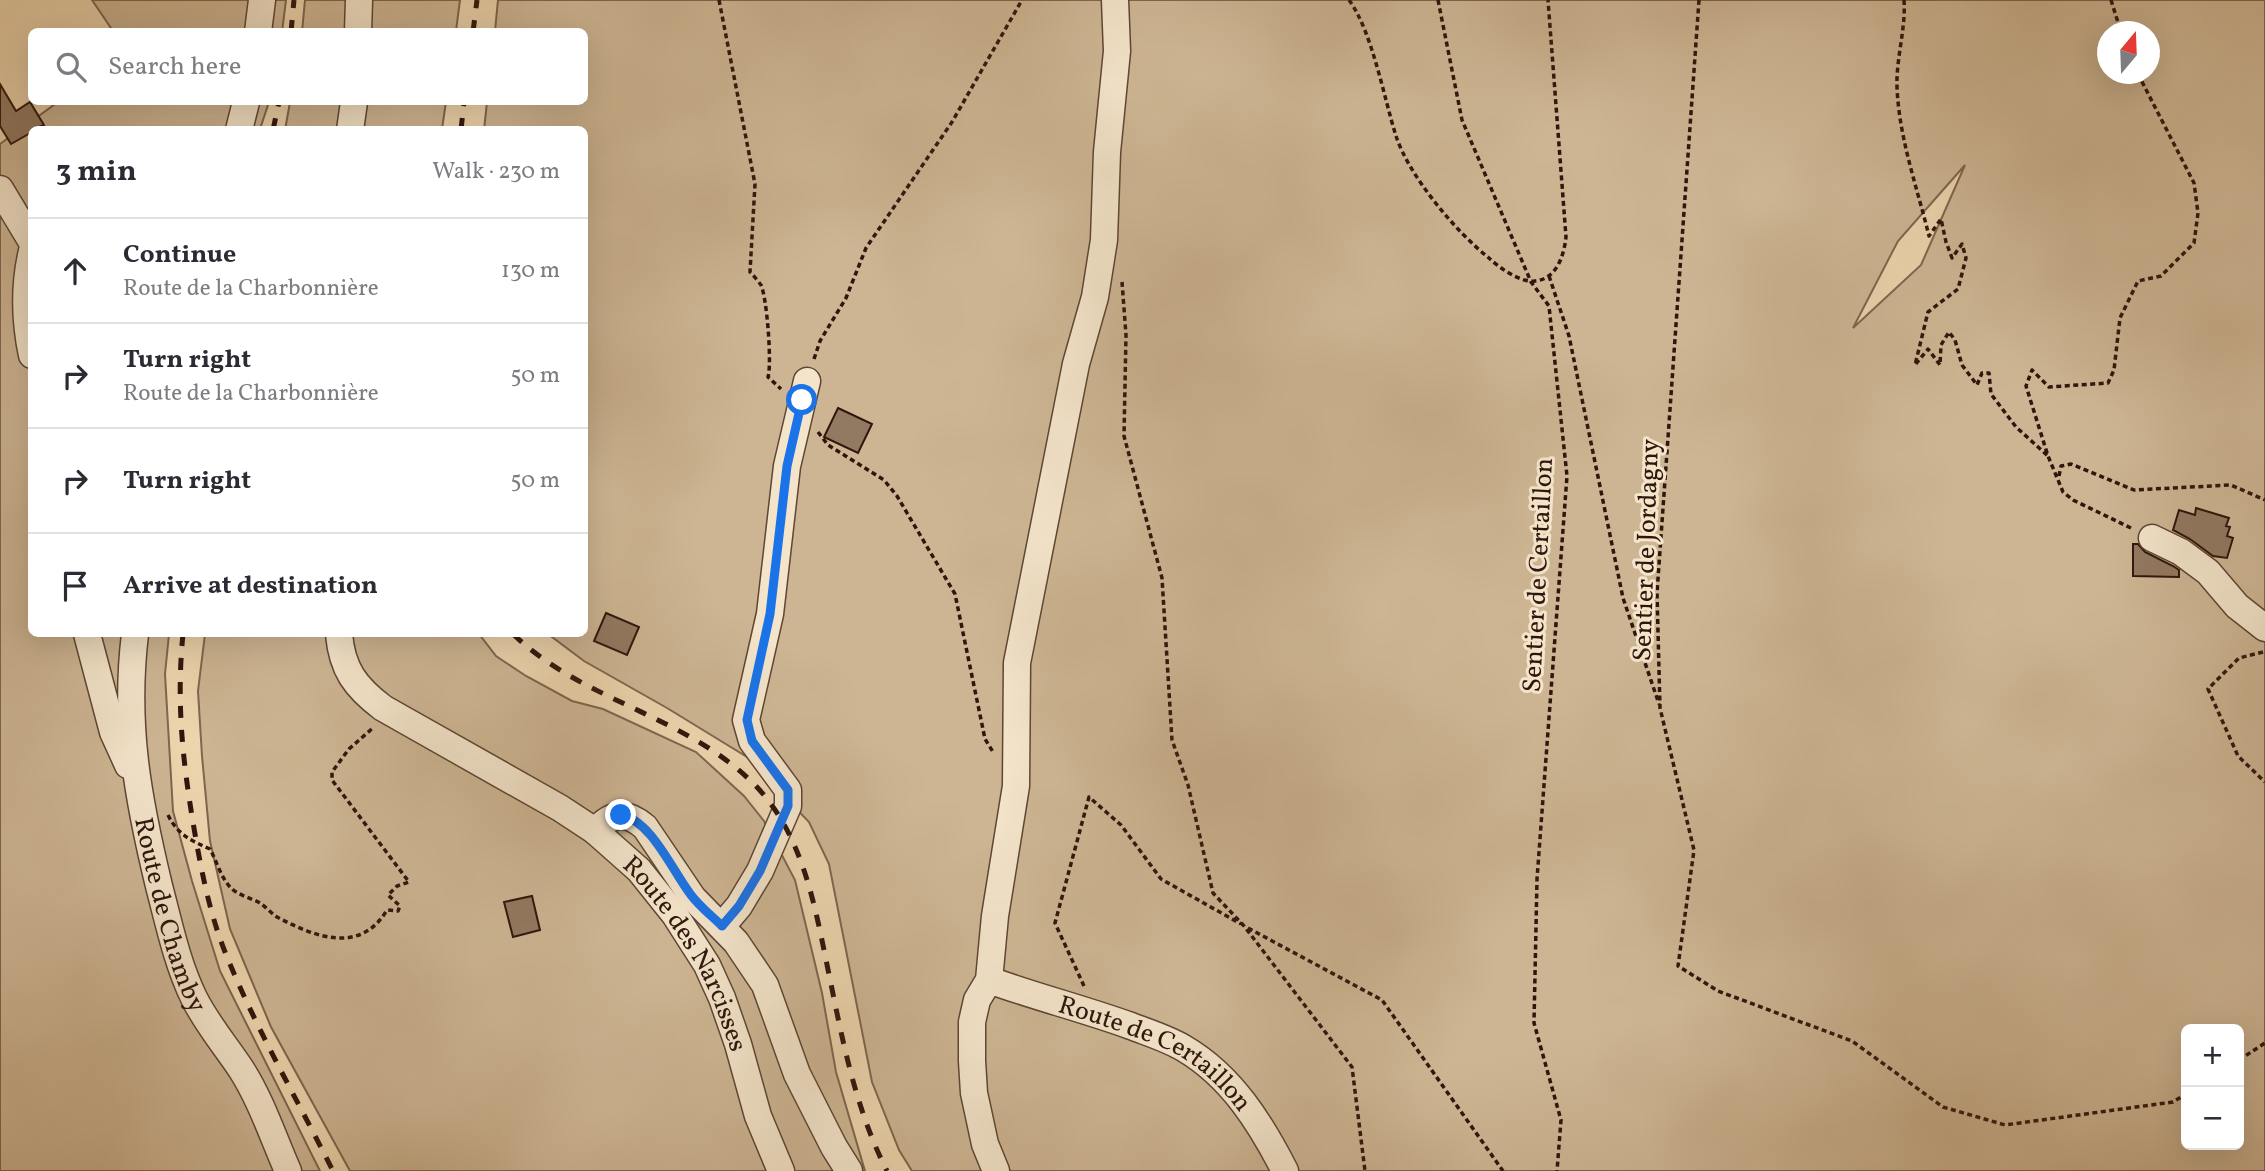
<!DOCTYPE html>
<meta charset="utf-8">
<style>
body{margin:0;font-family:Vollkorn,serif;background:#f2f2f3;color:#2b2b33}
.controls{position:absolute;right:21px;bottom:21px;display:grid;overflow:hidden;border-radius:10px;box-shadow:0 7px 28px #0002}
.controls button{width:63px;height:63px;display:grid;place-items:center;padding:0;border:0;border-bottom:2px solid #e1e1e2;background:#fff;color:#2b2b33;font:35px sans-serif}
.compass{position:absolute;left:2097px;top:21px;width:63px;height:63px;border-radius:50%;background:#fff;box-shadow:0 7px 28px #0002;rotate:19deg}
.stop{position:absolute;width:21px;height:21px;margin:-16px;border:5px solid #1a73e8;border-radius:50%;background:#fff}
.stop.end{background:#1a73e8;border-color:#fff;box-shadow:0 2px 7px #0008}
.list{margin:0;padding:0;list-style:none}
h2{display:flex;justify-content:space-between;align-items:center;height:91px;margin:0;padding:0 28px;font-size:30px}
h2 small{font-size:23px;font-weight:400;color:#7c7c81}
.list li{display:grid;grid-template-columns:46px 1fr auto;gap:21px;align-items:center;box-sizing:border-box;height:105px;padding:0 28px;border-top:2px solid #e1e1e2}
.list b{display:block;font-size:26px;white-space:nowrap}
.list p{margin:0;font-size:23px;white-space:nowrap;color:#7c7c81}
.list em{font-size:23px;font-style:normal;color:#7c7c81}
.icon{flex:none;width:38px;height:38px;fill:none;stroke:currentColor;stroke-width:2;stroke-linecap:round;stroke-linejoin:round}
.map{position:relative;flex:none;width:2265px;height:1171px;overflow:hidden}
.search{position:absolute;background:#fff;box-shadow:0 7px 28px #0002;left:28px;top:28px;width:560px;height:77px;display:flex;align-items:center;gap:18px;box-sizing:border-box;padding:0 24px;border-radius:10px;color:#7c7c81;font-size:26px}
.panel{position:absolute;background:#fff;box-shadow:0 7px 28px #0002;left:28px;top:126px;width:560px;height:511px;border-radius:10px}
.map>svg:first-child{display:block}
.green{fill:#cdb593;stroke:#7e6650;stroke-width:2;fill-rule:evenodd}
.building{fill:#927961;stroke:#2f160d;stroke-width:2}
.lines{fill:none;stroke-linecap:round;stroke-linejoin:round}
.minor-casing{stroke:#5e4635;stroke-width:29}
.path{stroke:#2f160d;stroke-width:3.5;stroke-dasharray:5 3.5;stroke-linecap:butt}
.minor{stroke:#f3e4ca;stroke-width:26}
.rail{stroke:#2f160d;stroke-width:5;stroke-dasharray:12 12;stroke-linecap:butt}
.route{stroke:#1a73e8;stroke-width:9}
.labels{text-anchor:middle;stroke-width:6;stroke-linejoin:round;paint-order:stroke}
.street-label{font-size:26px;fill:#2f160d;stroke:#f3e4ca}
</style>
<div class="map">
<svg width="2265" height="1171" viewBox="0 0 2265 1171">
<rect width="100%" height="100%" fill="#edd5ae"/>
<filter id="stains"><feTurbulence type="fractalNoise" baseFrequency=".00286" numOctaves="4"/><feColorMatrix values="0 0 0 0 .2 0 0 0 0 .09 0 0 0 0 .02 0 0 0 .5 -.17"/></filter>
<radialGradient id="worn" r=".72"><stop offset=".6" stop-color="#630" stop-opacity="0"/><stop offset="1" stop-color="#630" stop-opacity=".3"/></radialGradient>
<path class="green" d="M92 0H286L282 32 113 31Z
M305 0H460L456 31 302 32Z
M498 0H2265V1171H912L899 1150 872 1082 829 864 809 822 747 757 667 708 584 661 548 634H584V130H484L487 102H584V32L495 31ZM2108 32H2150V74H2108ZM1965 165 1921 265 1853 328 1898 241ZM2186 1029H2239V1145H2186Z
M58 102H269L260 129 32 130V634H169L165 674 173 811 192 881 220 971 320 1171H0V144Z
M290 102H446L442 129 285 130Z
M205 634H479L496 656 526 676 572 701 603 709 696 752 744 796 764 821 795 880 822 993 836 1072 865 1171H350L271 1027 230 929 210 841 202 756 198 691Z"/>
<path class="building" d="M0 84 16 111 30 102 44 125 32 130V132L11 144 0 126Z
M838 408 872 424 858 453 824 437Z
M2196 508 2229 518 2226 526 2230 527 2227 536 2233 538 2227 558 2213 556 2190 539 2173 530 2179 510 2195 515Z
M2133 544H2138L2145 552 2173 566 2179 570V577L2133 576Z
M606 613 639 627 627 655 594 641Z
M532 896 540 930 513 937 504 902Z"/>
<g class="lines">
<defs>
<g id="minor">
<path d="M258 32 262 0"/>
<path d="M358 32 359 0"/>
<path d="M239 130 246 102"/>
<path d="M350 130 354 102"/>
<path d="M0 189 32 242"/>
<path d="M32 251C24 285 25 322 32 355"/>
<path d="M2152 538 2181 552 2208 572 2237 606 2265 628"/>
<path d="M87 634 113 732 128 765"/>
<path id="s1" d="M135 634C124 725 138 799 159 886 169 924 177 963 194 998 207 1024 225 1045 241 1069 261 1100 273 1137 288 1171"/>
<path id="s2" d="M339 634C342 669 355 687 383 708L560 808 595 831 639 870 675 915 707 965 722 998 738 1044 758 1116 781 1171"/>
<path d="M595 831C612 813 625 810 645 827L693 898 736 942 765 985 797 1074 834 1147 849 1171"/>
<path d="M722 926 739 906 760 871 788 806V790L752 741 746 720 770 614 787 466 807 381"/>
<path id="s3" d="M989 980C1036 997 1084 1009 1131 1026 1149 1033 1169 1039 1185 1049 1232 1077 1261 1124 1285 1171"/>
<path d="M996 1171 985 1144 974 1093 972 1061V1022L977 1000 989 980 995 916 1016 786 1017 663 1076 364 1095 297 1104 240 1107 152 1117 51 1115 0"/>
</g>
</defs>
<use href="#minor" class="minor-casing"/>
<path class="path" d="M719 0 755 184 750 272C754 276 758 281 761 285 767 298 772 364 768 377L781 389
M1349 0C1372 31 1384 98 1396 136 1409 176 1456 232 1489 258 1500 268 1520 283 1535 281 1557 279 1564 255 1566 237L1548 0
M1438 0 1462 120 1531 282 1549 306 1567 476 1537 879 1534 1023 1561 1120 1557 1171
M1699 0 1657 593 1660 708 1694 850 1678 966 1718 991 1852 1041 1943 1107 2005 1125 2173 1102 2186 1094
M1904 0C1906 29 1896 58 1897 87 1899 138 1917 187 1929 236L1941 219 1946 242 1952 258 1962 244 1966 258 1958 289 1928 312 1915 365 1928 349 1940 365 1941 345 1949 332 1955 340 1962 365 1977 385 1982 373H1989L1991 394 2016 427 2048 456
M2111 0 2121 32
M1549 276 1569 336 1623 598 1659 704
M1122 282 1126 335 1124 436 1162 578 1172 740 1188 785 1213 893 1244 926 1352 1067 1365 1171
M814 359 820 341 846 298 866 248 952 122 1022 0
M818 432 828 445 884 480 897 496 955 594 985 739 993 752
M2059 476 2061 466 2071 464 2134 490 2231 485 2265 500
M2131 528 2073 500 2063 492 2048 456 2026 386 2032 370 2049 387 2108 383 2114 370 2120 318 2138 281 2161 276 2194 243 2198 213 2194 183 2138 74
M2263 652 2239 658 2208 689 2238 756 2265 782
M168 815C178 835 190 840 210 849 217 862 221 878 231 888 238 895 251 898 260 903 266 907 271 913 277 917 315 937 360 955 387 910L398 911 400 906 388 895 397 886 409 882 332 780V772L349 749 374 727
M1248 928 1382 1000 1503 1171
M1084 986 1055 923 1089 797 1121 825 1161 879 1241 924
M2239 1060 2265 1043"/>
<use href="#minor" class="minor"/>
<path class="rail" d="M291 32 294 0
M473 32 477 0
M273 130 279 102
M461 130 464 102
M183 634C176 704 183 765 195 834 202 874 210 914 225 952 255 1027 297 1099 333 1171
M513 634C582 701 685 715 754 784 806 837 816 914 831 984 844 1048 857 1112 887 1171"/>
</g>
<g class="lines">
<path class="route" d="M621 815C651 820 673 872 691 895 700 907 712 916 722 926L739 906 760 871 788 806V790L752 741 747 720 770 614 787 466 802 400"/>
</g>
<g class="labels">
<g class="street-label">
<text transform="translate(1645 550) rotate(-88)" y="9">Sentier de Jordagny</text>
<text transform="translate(1537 575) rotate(-87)" y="9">Sentier de Certaillon</text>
<text dy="9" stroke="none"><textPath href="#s1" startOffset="285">Route de Chamby</textPath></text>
<text dy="9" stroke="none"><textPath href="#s2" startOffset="490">Route des Narcisses</textPath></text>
<text dy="9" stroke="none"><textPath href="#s3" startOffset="184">Route de Certaillon</textPath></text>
</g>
</g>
<rect width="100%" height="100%" filter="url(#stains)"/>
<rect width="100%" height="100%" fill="url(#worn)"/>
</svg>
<div class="controls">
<button>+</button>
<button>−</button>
</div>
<svg class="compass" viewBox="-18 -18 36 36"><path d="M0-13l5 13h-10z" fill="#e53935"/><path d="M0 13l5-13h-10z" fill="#7c7c81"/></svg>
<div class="stop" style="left:802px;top:400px"></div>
<div class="stop end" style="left:621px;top:815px"></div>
<div class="search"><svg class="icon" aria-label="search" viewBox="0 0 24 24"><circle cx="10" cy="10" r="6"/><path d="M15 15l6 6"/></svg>Search here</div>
<section class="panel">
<h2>3 min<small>Walk · 230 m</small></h2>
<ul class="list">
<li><svg class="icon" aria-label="ahead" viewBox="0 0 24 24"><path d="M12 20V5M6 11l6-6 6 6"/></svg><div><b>Continue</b><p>Route de la Charbonnière</p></div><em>130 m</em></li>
<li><svg class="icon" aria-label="right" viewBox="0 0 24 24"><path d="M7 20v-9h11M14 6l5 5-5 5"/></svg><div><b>Turn right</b><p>Route de la Charbonnière</p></div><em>50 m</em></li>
<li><svg class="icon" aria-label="right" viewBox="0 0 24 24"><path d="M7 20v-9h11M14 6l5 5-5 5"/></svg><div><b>Turn right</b></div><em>50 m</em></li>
<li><svg class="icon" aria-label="arrive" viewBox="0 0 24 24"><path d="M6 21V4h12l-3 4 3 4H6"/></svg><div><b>Arrive at destination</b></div></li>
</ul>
</section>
</div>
